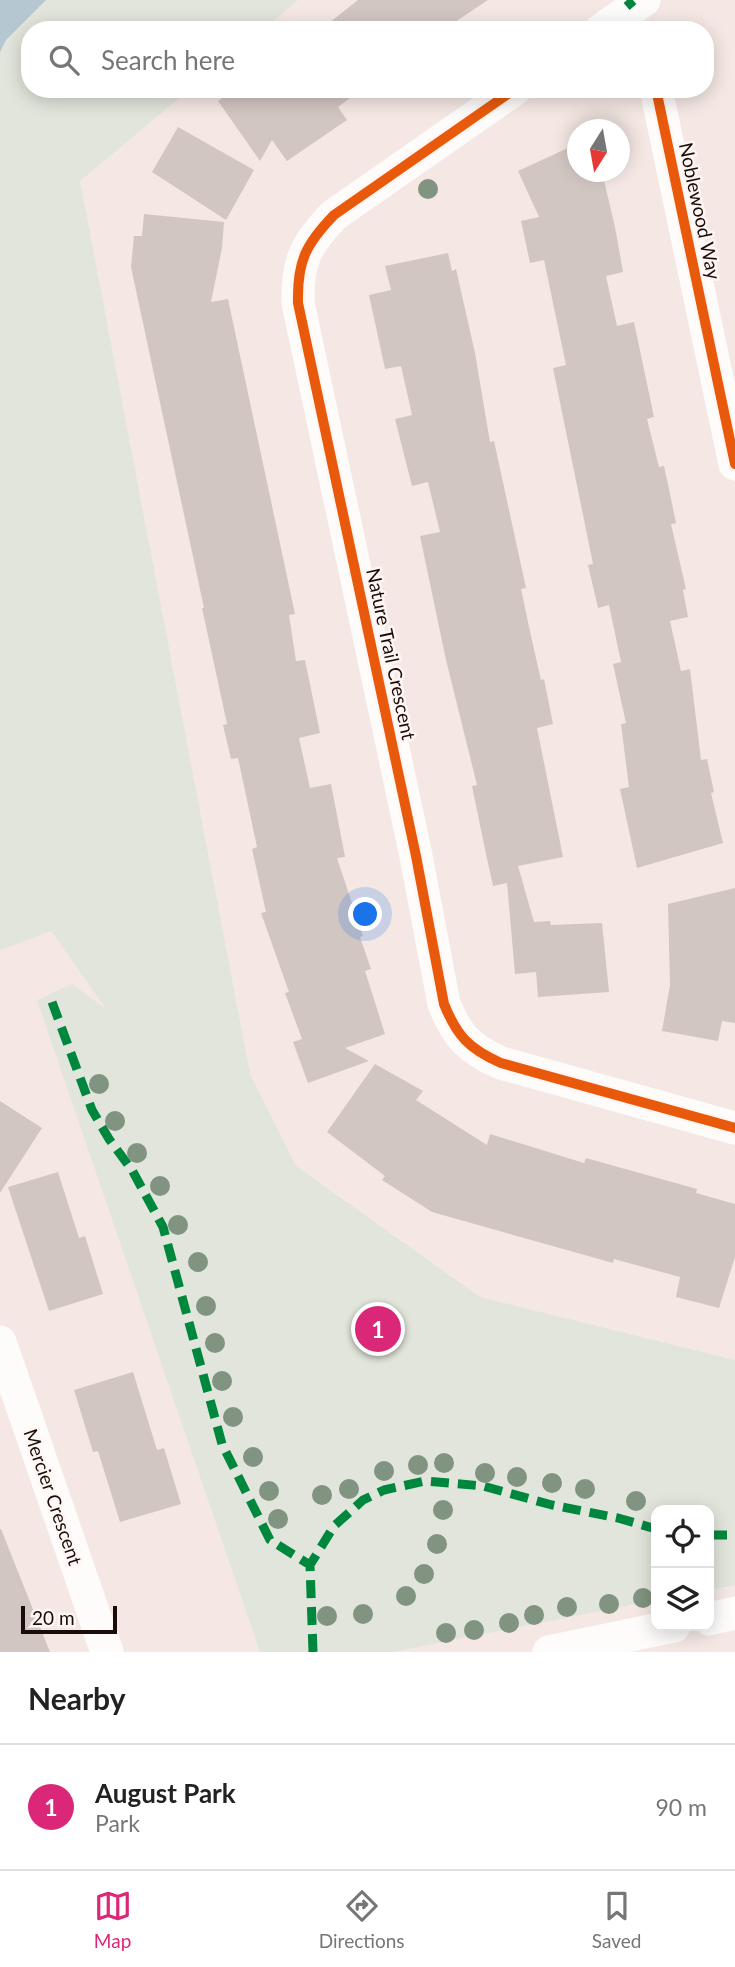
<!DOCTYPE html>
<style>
body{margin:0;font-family:Lato,sans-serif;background:#f6f6f6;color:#222}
.controls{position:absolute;right:21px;bottom:21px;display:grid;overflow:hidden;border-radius:14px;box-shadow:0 4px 18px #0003}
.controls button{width:63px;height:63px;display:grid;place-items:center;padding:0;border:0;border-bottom:2px solid #e0e0e0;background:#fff;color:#222;font:35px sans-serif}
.compass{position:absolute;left:567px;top:119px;width:63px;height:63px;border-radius:50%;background:#fff;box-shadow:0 4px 18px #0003;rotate:191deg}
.scale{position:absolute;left:21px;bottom:18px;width:96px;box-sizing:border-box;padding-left:7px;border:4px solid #1a0d09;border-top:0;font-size:19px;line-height:24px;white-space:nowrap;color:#1a0d09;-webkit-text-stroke:5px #fef6f3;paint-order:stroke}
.you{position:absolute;left:366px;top:915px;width:24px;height:24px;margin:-18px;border:5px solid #fff;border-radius:50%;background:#1a73e8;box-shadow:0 0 0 10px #1a73e833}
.badge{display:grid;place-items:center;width:46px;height:46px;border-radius:50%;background:#db2777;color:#fff;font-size:23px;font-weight:700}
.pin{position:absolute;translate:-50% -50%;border:4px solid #fff;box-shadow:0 2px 7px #0006}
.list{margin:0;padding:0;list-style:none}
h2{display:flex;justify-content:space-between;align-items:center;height:91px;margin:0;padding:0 28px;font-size:30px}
h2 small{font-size:23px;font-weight:400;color:#767676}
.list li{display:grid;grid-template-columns:46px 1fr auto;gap:21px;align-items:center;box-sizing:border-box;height:126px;padding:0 28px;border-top:2px solid #e0e0e0}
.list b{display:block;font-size:26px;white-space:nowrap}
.list p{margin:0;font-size:23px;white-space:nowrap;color:#767676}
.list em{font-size:23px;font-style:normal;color:#767676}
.icon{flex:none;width:38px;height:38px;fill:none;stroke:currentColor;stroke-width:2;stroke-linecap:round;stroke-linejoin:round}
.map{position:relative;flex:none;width:735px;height:1652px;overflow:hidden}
.search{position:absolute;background:#fff;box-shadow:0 4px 18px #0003;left:21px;right:21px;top:21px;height:77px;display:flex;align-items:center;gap:18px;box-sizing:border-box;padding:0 24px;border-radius:28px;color:#767676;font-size:26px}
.sheet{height:217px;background:#fff}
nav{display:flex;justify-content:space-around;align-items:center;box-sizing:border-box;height:98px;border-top:2px solid #e0e0e0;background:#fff;font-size:19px;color:#767676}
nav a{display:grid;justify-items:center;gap:4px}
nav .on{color:#db2777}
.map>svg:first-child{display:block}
.green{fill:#e1e5db}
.water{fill:#b5c7d1}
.building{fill:#d2c6c2}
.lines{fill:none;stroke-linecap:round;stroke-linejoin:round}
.minor{stroke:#fefcfb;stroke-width:33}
.quiet{stroke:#00873e;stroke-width:9;stroke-dasharray:18 9;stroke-linecap:butt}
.cycleway-casing{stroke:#fef6f3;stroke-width:15}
.cycleway{stroke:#e8590c;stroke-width:10}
.tree{fill:#819381}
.labels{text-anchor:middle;stroke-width:5;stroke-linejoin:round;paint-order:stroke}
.street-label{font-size:19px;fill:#1a0d09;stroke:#fef6f3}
</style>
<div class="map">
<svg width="735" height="1652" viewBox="0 0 735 1652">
<rect width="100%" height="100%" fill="#f5e8e4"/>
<path class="green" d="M46 0H298L262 30H30V89H190L80 181 250 1074 296 1166 480 1297 735 1360V1585L709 1590V1510H656V1600L393 1652H260L37 1000 72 984 107 1010 51 931 0 950V52L6 40Z"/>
<path class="water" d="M0 0H46L6 40 0 52Z"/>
<path class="building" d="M358 0H488L443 30H320Z
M235 89H362L338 107 347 120 287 161 272 140 260 161 218 101Z
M178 127 254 170 226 220 152 172Z
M570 147 578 164V172H602L615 227 623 272 606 276 617 326 634 322 654 417 647 419 659 467 664 466 669 489 676 523 671 524 686 589 683 590 688 617 670 621 681 671 690 669 701 760 707 759 714 792 711 793 723 843 637 868 620 789 629 787 621 724 626 723 613 664 621 662 609 605 598 608 588 565 593 564 553 368 566 365 544 260 530 263 521 221 539 217 518 171Z
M144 214 224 222 222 248 211 302 228 299 295 614 289 615 296 661 305 660 320 733 299 738 310 788 331 784 345 857 337 858 363 936 360 937 371 969 365 971 385 1034 345 1048 369 1061 308 1083 293 1042 302 1039 285 993 289 992 261 913 266 912 252 849 257 847 238 758 231 759 223 725 227 724 202 608H204L131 267 134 236H142Z
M448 253 452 271 456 269 475 353 490 442 494 441 526 588 521 589 531 636 541 680 544 679 553 724 537 728 563 857 518 866 534 922 550 921 551 925 602 923 609 992 538 997 536 972 515 974 507 883 493 886 486 854 472 786 477 785 446 660 420 536 440 532 428 482 412 486 395 419 412 415 401 366 385 369 369 295 391 290 385 266Z
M735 888V1023L722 1021 718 1041 662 1031 670 985 668 904Z
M375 1064 423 1091 416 1100 487 1145 490 1134 584 1163 586 1158 697 1189 696 1193 735 1204V1257L719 1308 676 1297 680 1277 614 1259 613 1263 432 1212 382 1180 385 1176 327 1132Z
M0 1101 42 1128 0 1193Z
M58 1172 79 1238 85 1236 103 1294 49 1311 8 1187Z
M133 1372 157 1450 164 1448 181 1504 120 1522 98 1451 93 1452 74 1390Z
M0 1529H1L50 1652H0Z"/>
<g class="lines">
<path class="minor" d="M601 30 644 0
M515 89 334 215C306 244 297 261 298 303L416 856 444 1004C457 1036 469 1049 501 1063L735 1128
M656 89 735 464
M0 1342 107 1652
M709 1619 735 1613
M549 1652 674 1626"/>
<path class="quiet" d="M627 0 633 7
M52 1002 92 1110 109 1139 132 1170 163 1227 222 1444 270 1540 310 1565
M709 1535H735
M313 1652 310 1565 334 1526 363 1500 384 1490 425 1481 483 1486 552 1505 618 1518 656 1529"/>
<defs>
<path id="cycleway" d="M515 89 334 215C306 244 297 261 298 303L416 856 444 1004C457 1036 469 1049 501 1063L735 1128
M656 89 735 464"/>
</defs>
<use href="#cycleway" class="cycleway-casing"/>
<use href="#cycleway" class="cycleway"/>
</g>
<g class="tree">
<circle cx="428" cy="189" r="10"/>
<circle cx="99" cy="1084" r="10"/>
<circle cx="115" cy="1121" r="10"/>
<circle cx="137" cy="1153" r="10"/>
<circle cx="160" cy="1186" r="10"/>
<circle cx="178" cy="1225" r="10"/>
<circle cx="198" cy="1262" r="10"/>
<circle cx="206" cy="1306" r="10"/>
<circle cx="215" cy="1343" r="10"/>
<circle cx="222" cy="1381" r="10"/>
<circle cx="233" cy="1417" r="10"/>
<circle cx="253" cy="1457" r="10"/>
<circle cx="444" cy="1463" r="10"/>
<circle cx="418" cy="1465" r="10"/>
<circle cx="384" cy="1471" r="10"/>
<circle cx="485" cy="1473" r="10"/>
<circle cx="517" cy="1477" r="10"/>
<circle cx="552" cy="1483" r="10"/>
<circle cx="349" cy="1489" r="10"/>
<circle cx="585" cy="1489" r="10"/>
<circle cx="269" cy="1491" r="10"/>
<circle cx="322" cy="1495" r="10"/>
<circle cx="636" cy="1501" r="10"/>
<circle cx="443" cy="1510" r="10"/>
<circle cx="278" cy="1519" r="10"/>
<circle cx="437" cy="1544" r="10"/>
<circle cx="424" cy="1574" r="10"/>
<circle cx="406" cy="1596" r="10"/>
<circle cx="643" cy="1598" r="10"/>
<circle cx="609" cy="1604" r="10"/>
<circle cx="567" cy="1607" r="10"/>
<circle cx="363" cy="1614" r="10"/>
<circle cx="534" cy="1615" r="10"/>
<circle cx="327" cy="1616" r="10"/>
<circle cx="509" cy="1623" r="10"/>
<circle cx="474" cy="1630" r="10"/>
<circle cx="446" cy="1633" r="10"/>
</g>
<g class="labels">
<g class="street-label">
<text transform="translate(700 211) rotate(78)" y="7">Noblewood Way</text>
<text transform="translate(391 654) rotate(78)" y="7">Nature Trail Crescent</text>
<text transform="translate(53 1497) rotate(71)" y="7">Mercier Crescent</text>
</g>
</g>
</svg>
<div class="controls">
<button><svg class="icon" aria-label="locate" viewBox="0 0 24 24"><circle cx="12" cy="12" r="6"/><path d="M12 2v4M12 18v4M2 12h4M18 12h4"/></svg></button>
<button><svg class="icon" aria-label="layers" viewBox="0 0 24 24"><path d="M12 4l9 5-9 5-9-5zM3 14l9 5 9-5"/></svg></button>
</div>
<svg class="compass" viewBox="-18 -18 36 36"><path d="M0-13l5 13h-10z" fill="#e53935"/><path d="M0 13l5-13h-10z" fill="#767676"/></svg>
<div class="scale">20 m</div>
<div class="you"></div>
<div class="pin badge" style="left:378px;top:1329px">1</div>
<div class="search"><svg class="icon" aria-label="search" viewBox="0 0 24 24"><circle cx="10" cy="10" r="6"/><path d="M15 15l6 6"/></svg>Search here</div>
</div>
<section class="sheet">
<h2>Nearby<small></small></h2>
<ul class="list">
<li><span class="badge">1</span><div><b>August Park</b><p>Park</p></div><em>90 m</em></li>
</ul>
</section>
<nav>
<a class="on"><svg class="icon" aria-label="map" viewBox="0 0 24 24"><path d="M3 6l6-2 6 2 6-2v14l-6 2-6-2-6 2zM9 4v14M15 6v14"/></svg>Map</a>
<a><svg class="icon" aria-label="directions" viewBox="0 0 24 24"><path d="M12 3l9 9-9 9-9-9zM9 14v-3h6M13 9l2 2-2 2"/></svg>Directions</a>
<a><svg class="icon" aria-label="saved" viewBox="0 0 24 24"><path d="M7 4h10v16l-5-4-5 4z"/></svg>Saved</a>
</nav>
